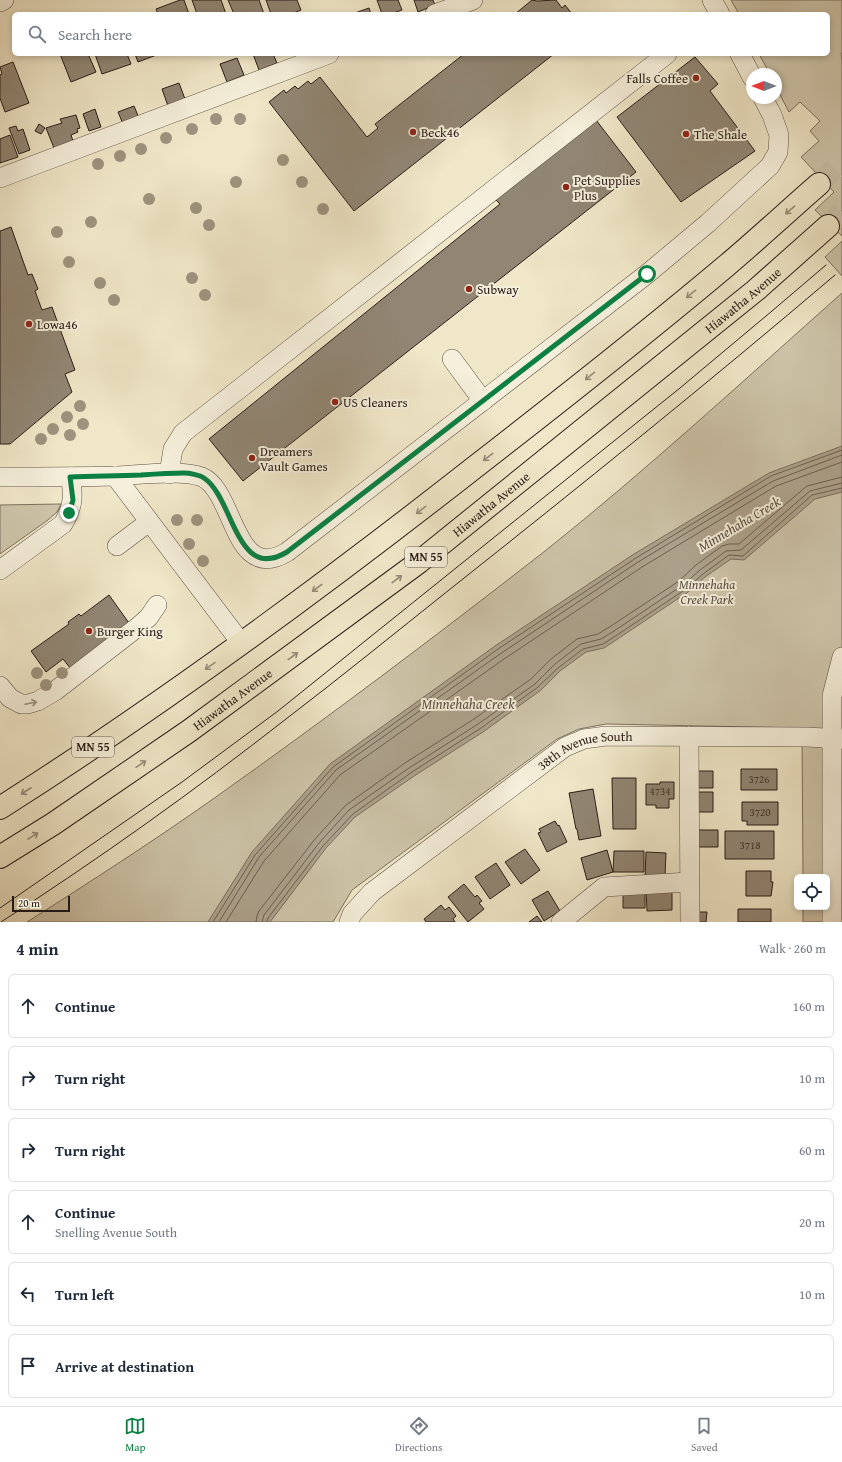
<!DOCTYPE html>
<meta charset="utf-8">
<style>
body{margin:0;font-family:"Gentium Book Plus",serif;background:#f6f6f7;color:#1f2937}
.controls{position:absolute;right:12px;bottom:12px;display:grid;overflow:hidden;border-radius:6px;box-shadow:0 2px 6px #0003}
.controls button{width:36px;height:36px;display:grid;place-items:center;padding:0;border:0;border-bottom:1px solid #e0e1e3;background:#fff;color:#1f2937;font:20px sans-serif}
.compass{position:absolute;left:746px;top:68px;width:36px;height:36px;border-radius:50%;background:#fff;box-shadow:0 2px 6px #0003;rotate:270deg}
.scale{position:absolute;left:12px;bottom:10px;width:58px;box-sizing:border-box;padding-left:4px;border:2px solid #2a1d18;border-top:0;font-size:11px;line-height:14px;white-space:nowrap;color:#2a1d18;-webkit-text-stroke:3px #f5efdb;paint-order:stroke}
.stop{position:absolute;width:12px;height:12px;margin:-9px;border:3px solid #0b8043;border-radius:50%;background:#fff}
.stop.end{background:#0b8043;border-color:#fff;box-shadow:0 1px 4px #0008}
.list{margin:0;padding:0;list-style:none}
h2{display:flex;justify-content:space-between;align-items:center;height:52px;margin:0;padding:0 16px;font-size:17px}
h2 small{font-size:13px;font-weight:400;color:#747a83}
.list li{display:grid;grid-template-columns:26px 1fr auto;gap:12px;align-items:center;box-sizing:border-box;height:64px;margin:0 8px 8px;padding:0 8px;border:1px solid #e0e1e3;border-radius:6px}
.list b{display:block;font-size:15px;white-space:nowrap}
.list p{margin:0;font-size:13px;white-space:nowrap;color:#747a83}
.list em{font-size:13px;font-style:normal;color:#747a83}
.icon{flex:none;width:22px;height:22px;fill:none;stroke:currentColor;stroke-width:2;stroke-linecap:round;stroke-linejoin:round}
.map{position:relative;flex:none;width:842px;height:922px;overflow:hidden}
.search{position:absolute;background:#fff;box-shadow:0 2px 6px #0003;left:12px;right:12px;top:12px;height:44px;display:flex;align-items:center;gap:10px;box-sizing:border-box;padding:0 14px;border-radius:6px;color:#747a83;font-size:15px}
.sheet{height:484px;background:#fff}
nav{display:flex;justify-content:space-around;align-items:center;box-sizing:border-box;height:56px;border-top:1px solid #e0e1e3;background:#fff;font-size:11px;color:#747a83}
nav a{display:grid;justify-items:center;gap:2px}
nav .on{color:#0b8043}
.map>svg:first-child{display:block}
.green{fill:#cec5aa;stroke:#7c7161}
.water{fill:#ada28c;stroke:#796d5e}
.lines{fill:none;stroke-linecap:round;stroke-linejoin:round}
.shore{stroke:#6c6052;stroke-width:1}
.building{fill:#918674;stroke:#2a1d18}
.highway-tunnel{stroke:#c8bfa5;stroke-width:22;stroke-dasharray:22 11;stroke-linecap:butt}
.minor-casing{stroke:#5c5044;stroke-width:20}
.highway-casing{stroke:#2a1d18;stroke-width:24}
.minor{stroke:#f5efdb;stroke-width:19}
.highway{stroke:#f0e7c8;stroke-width:22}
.tram{stroke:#2a1d18;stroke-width:1}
.tree{fill:#9e937f}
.oneway{stroke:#978c79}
.oneway2{stroke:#9a9083}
.route{stroke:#0b8043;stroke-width:5}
.poi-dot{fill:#8f2418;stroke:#f5efdb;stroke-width:1.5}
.labels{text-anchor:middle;stroke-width:4;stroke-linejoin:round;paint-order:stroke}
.number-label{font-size:11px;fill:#44372f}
.shield{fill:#f5efdb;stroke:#675c52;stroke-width:1}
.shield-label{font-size:12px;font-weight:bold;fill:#2a1d18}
.poi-label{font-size:13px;fill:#2a1d18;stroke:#f5efdb;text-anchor:start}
.street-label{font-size:13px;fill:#2a1d18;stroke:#f5efdb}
.park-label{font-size:13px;font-style:italic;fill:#5b4f44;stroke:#f5efdb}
.water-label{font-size:14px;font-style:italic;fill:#5e5246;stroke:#f5efdb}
</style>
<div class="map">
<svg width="842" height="922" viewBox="0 0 842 922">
<rect width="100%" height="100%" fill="#f0e7c8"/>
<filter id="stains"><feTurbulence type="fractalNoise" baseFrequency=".005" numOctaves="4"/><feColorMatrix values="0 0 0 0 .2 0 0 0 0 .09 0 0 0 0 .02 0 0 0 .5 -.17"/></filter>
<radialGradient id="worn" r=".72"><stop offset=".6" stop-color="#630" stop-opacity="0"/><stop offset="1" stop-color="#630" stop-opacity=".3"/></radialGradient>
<path class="green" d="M731 0H842V53H841L842 61V236L815 210 834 192 801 157 819 141 810 131 820 121 800 102 789 112 776 87V74H770L759 54H828V14H739Z
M842 241V276L825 257Z
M842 293V922H803V907H827V877H803L802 728 606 724 579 729 557 739 352 890 333 922H27C90 882 152 842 213 799 326 719 436 636 545 551 648 469 744 380 842 293Z
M61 504 57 512 48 520 0 554V505Z"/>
<path class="water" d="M842 446V492L815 499 744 560 731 559 705 577 688 592 604 648 586 652 560 671 541 690 483 732 414 776 355 817 326 848 270 922H208L252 852 330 764 495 646 634 554 769 473Z"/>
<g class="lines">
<path class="shore" d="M213 922 255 855 333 767 498 649 636 558 771 476 842 450
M219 922 259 857 336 770 500 654 638 562 773 481 842 455
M226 922 264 861 340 775 504 659 642 567 776 486 842 462
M256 922 257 916 259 911 315 839 346 805 405 763 474 719 531 679 551 659 577 639 598 634 611 626 679 581 696 565 722 546 729 544H739L807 486 842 477
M262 922 264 915 319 843 349 810 409 768 478 724 535 684 555 664 581 644 601 639 614 631 683 585 700 570 726 551 741 550 810 491 842 483
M267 922 268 918 323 846 353 814 412 772 481 728 538 687 558 668 583 649 603 644 617 635 686 589 703 574 729 555 743 556 812 495 842 488"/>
</g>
<path class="building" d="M180 0H184L189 14H158L156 9Z
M192 0H221L226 14H197Z
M228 0H259L264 14H234Z
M266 0H297L301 10 291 14H271Z
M377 0H398L402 10 391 14H382Z
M414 0H433L435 5 418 12Z
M532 0 537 1 556 0 562 8 565 5 572 14H515Z
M369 8 371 14H352Z
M60 54H88L96 72 71 82Z
M95 54H127L131 64 102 74Z
M135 54H159L138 62Z
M253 54H273L277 63 259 70Z
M464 54H554L354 211 269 102 284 90 286 93 295 86 298 89 308 81 311 84 320 77 367 137 378 128 375 124Z
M695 57 718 84 710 91 755 151 681 202 617 117Z
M237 58 244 75 227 82 220 64Z
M13 62 29 103 5 112 0 98V75L2 74 0 67Z
M179 83 185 99 168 106 162 89Z
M134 106 139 118 123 124 118 112Z
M95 109 101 127 89 131 83 114Z
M76 115 80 128 77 129 78 132 71 135 73 141 54 148 46 128 62 123 60 119Z
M593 116 636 172 243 481 209 439 500 204 492 196Z
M39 124 45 128 41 134 35 131Z
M16 126 18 131 23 129 30 150 19 154 9 128Z
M10 135 18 157 0 163V139Z
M11 227 28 275 32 274 38 289 35 291 42 310 52 307 75 370 65 374 72 392 10 444H0V231Z
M109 595 129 623 71 669 63 659 46 672 31 651 69 624 68 622 79 614 81 616Z
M741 769H777V790H741Z
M693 771H713V788H692Z
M612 778H636V829H613Z
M660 782H674V799H669V808H656V805H646V784H660Z
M593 789 601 836 579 840 577 829H576L569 793Z
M692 792H713V812H692Z
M742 802H778V825H747V821H742Z
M555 821 558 826 559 825 567 842 547 852 538 833 541 832 539 829Z
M698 830H718V847H698Z
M725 831H774V859H725Z
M525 849 540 870 521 884 505 862Z
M607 850 613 872 587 880 581 858Z
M614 851H644V872H613Z
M646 852 666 853 665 877H645Z
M496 863 510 885 490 899 475 877Z
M746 871H771V882H773L771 896H746Z
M464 884 475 897 477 895 482 901 479 903 484 909 468 922 448 897Z
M623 888H645V908H623Z
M646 889H672V910L647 911Z
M548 891 560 911 544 921 532 900Z
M441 905 445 910 449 907 456 916 453 919 455 922H426L424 919Z
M738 909H771V922H738Z
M693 912H707L706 922H693Z
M537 916 542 922H529Z"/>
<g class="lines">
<path class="highway-tunnel" d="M819 184 842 161
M828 226 842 212"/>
<defs>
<g id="minor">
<path d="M712 0 720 14"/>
<path d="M0 2 4 0"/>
<path d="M435 14 473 0"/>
<path d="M740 54 752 77"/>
<path d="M0 178 329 54"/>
<path d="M452 359 483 401"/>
<path d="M169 474 173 449 183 433 667 54"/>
<path d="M115 476 242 644"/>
<path d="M0 477C38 477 77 477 115 476 137 475 183 469 202 477 235 491 233 584 287 552L647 274 708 223 770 166 778 152 779 135 772 115 763 98"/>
<path d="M117 546 149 522"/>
<path d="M0 570 63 524C74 505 73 497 71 477"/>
<path d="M0 686 10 698 21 704H28L38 701 55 691 139 626 149 617 157 605"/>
<path d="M689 736 690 922"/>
<path id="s1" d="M349 922 352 914 372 892 565 747 584 739 606 736 807 737 842 739"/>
<path d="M561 922 604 887 689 882"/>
<path d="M832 922V696L842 657"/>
</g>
<g id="highway">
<path d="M0 808C165 703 322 587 475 467 560 401 644 335 726 266 758 239 788 211 819 184"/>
<path id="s2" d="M0 857 53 824 189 731 419 562 756 290 828 226"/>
</g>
</defs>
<use href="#minor" class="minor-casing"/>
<use href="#highway" class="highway-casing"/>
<use href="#minor" class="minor"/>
<use href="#highway" class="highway"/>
<path class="tram" d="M0 908 182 782 278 711 680 388 772 311 826 265
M1 922C99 859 194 791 286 719 341 677 395 633 449 590 579 487 708 383 835 275"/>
</g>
<g class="tree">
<circle cx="216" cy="119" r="6"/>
<circle cx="240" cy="119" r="6"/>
<circle cx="192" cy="129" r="6"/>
<circle cx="166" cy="138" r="6"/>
<circle cx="141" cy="149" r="6"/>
<circle cx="120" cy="156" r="6"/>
<circle cx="283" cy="160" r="6"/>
<circle cx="98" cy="164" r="6"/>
<circle cx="236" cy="182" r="6"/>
<circle cx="302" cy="182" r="6"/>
<circle cx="149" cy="199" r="6"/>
<circle cx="196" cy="208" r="6"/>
<circle cx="323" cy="209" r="6"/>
<circle cx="91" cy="222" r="6"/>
<circle cx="209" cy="225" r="6"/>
<circle cx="57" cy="232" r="6"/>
<circle cx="69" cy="262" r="6"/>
<circle cx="192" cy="278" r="6"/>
<circle cx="100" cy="283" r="6"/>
<circle cx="205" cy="295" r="6"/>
<circle cx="114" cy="300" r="6"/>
<circle cx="80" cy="406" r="6"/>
<circle cx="67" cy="417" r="6"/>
<circle cx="83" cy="424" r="6"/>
<circle cx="53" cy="429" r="6"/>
<circle cx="70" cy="435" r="6"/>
<circle cx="41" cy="439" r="6"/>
<circle cx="177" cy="520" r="6"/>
<circle cx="197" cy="520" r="6"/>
<circle cx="189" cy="544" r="6"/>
<circle cx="203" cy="561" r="6"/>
<circle cx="37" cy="673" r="6"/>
<circle cx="62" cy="673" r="6"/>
<circle cx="46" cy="685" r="6"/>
</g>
<defs><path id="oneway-shaft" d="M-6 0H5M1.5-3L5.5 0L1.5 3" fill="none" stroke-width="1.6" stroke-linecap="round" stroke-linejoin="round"/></defs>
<g class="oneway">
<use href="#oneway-shaft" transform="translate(790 210) rotate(139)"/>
<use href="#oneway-shaft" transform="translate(691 294) rotate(141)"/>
<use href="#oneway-shaft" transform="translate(590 376) rotate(141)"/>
<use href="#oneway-shaft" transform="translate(488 457) rotate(142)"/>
<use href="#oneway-shaft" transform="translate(421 510) rotate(142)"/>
<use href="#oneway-shaft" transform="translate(397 579) rotate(-37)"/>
<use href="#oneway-shaft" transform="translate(317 588) rotate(143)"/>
<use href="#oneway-shaft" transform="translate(293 656) rotate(-37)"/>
<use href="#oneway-shaft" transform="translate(210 666) rotate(145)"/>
<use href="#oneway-shaft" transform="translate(141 764) rotate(-34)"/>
<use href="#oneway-shaft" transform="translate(26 791) rotate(147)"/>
<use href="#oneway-shaft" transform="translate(33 836) rotate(-32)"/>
</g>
<use class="oneway2" href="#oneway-shaft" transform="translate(31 703) rotate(-12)"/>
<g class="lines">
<path class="route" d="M69 513 73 500 70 477C94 476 117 476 141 475 155 474 169 473 184 473 189 473 200 475 204 478 234 498 236 583 287 552L647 274"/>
</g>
<g class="poi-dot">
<circle cx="696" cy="78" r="4"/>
<circle cx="413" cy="132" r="4"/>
<circle cx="686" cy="134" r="4"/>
<circle cx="566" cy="187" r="4"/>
<circle cx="469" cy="289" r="4"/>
<circle cx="29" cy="324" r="4"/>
<circle cx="335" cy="402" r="4"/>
<circle cx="252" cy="458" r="4"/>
<circle cx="89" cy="631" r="4"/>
</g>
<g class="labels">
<g class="number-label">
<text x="759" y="783">3726</text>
<text x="660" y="795">4734</text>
<text x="760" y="816">3720</text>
<text x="750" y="849">3718</text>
</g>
<g class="shield">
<rect x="405" y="547" width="42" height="20" rx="3"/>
<rect x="72" y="737" width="42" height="20" rx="3"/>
</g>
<g class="shield-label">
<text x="426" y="561">MN 55</text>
<text x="93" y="751">MN 55</text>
</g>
<g class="poi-label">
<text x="688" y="83" text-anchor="end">Falls Coffee</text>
<text x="421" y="137">Beck46</text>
<text x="694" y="139">The Shale</text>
<text x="574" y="185">Pet Supplies<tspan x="574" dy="15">Plus</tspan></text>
<text x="477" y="294">Subway</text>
<text x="37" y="329">Lowa46</text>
<text x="343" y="407">US Cleaners</text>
<text x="260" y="456">Dreamers<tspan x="260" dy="15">Vault Games</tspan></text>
<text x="97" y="636">Burger King</text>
</g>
<g class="street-label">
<text dy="5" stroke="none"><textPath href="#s2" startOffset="929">Hiawatha Avenue</textPath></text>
<text dy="5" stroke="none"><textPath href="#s2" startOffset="605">Hiawatha Avenue</textPath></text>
<text dy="5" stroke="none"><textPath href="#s2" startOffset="281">Hiawatha Avenue</textPath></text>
<text dy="5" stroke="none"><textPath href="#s1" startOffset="298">38th Avenue South</textPath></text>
</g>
<g class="park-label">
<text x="707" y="589">Minnehaha<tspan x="707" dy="15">Creek Park</tspan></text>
</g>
<g class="water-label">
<text transform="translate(739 524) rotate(-31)" y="5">Minnehaha Creek</text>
<text x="468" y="709">Minnehaha Creek</text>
</g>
</g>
<rect width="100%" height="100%" filter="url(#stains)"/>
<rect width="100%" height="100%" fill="url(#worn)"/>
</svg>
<div class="controls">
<button><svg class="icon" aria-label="locate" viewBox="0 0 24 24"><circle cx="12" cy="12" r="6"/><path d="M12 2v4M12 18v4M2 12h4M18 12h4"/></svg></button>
</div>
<svg class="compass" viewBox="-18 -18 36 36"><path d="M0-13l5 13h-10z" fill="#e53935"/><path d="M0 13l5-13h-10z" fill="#747a83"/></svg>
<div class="scale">20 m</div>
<div class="stop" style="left:647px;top:274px"></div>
<div class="stop end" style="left:69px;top:513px"></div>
<div class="search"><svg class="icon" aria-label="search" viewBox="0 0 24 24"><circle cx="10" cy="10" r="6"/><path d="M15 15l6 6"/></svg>Search here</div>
</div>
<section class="sheet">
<h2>4 min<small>Walk · 260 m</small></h2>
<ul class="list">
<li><svg class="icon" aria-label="ahead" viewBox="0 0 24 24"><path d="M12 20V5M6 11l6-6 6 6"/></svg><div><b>Continue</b></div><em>160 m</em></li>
<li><svg class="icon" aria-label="right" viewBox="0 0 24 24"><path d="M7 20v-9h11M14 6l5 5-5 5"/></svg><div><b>Turn right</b></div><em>10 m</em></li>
<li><svg class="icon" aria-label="right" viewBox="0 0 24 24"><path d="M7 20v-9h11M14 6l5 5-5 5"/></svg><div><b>Turn right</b></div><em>60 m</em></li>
<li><svg class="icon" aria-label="ahead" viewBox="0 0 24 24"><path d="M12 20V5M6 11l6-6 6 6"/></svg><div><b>Continue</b><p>Snelling Avenue South</p></div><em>20 m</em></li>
<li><svg class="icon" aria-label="left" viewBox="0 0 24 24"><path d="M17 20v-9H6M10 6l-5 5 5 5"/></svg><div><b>Turn left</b></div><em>10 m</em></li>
<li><svg class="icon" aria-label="arrive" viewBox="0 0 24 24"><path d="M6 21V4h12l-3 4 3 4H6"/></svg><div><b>Arrive at destination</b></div></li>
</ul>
</section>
<nav>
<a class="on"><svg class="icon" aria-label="map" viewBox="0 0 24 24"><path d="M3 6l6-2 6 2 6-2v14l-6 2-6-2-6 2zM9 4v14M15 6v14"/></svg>Map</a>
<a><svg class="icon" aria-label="directions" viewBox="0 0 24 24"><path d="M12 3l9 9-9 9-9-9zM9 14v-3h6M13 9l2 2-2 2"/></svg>Directions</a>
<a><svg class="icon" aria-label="saved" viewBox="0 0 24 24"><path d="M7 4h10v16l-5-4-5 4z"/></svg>Saved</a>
</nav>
